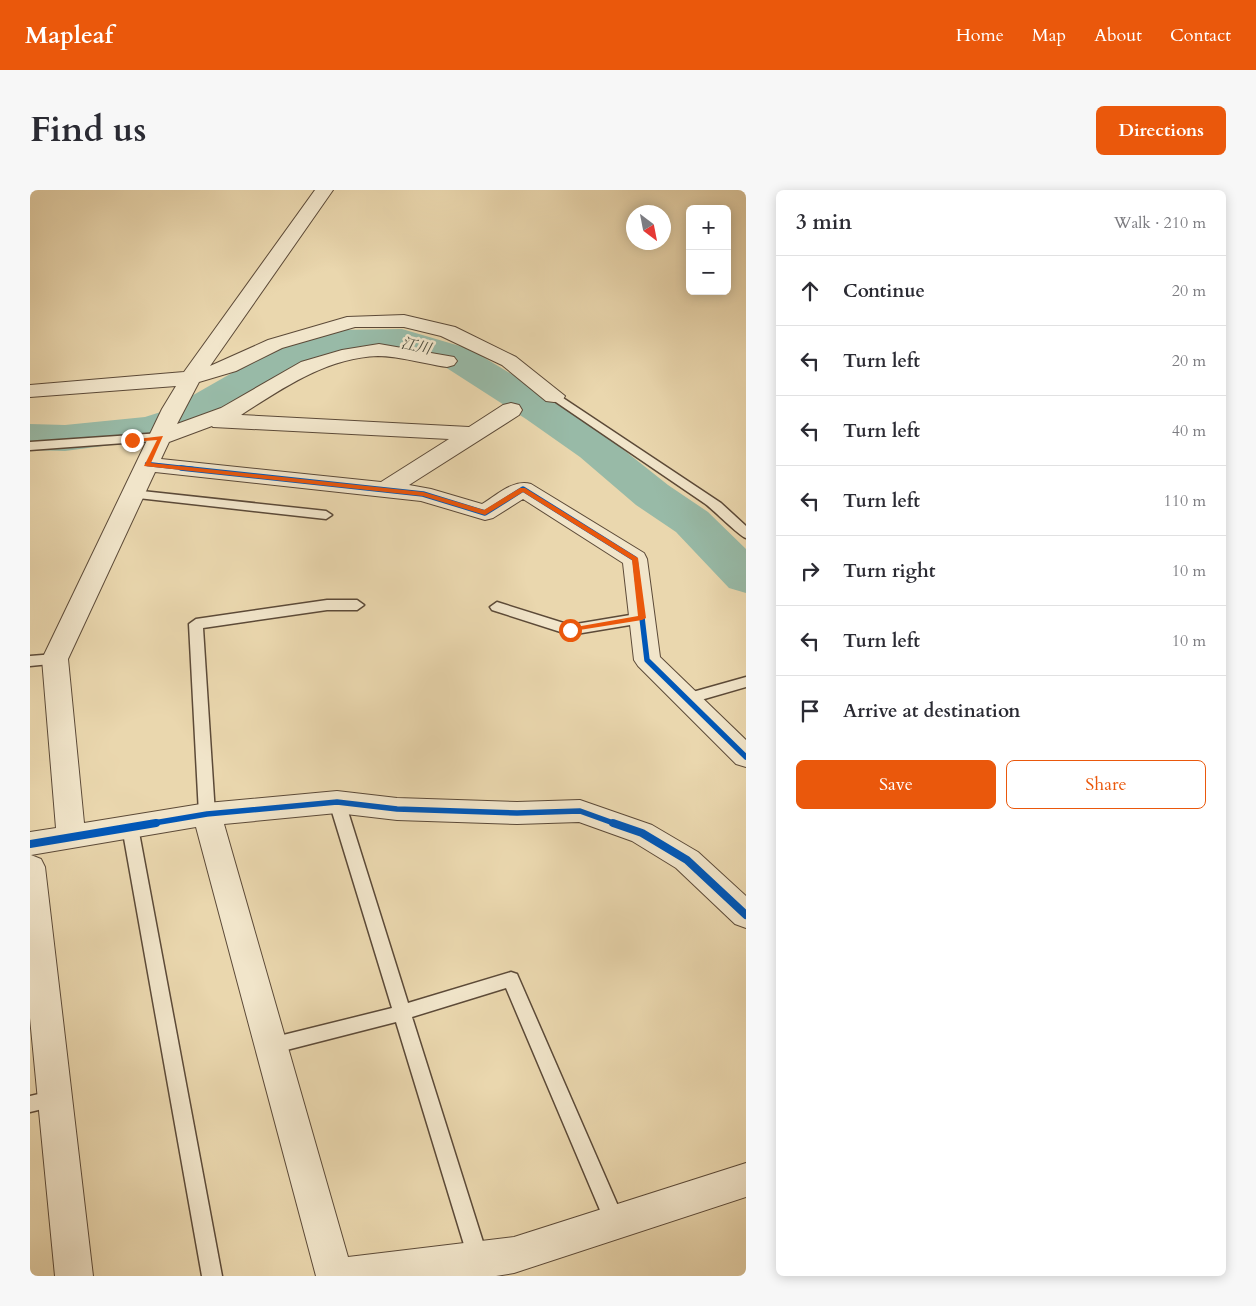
<!DOCTYPE html>
<meta charset="utf-8">
<style>
body{margin:0;font-family:Cardo,"Noto Serif JP",serif;background:#f7f7f7;color:#2b2b33}
.controls{position:absolute;right:15px;top:15px;display:grid;overflow:hidden;border-radius:8px;box-shadow:0 2px 12px #0003}
.controls button{width:45px;height:45px;display:grid;place-items:center;padding:0;border:0;border-bottom:1px solid #e1e1e2;background:#fff;color:#2b2b33;font:25px sans-serif}
.compass{position:absolute;left:596px;top:15px;width:45px;height:45px;border-radius:50%;background:#fff;box-shadow:0 2px 12px #0003;rotate:148deg}
.stop{position:absolute;width:15px;height:15px;margin:-11px;border:4px solid #ea580c;border-radius:50%;background:#fff}
.stop.end{background:#ea580c;border-color:#fff;box-shadow:0 1px 5px #0008}
.list{margin:0;padding:0;list-style:none}
h2{display:flex;justify-content:space-between;align-items:center;height:65px;margin:0;padding:0 20px;font-size:21px}
h2 small{font-size:16px;font-weight:400;color:#7c7c81}
.list li{display:grid;grid-template-columns:32px 1fr auto;gap:15px;align-items:center;box-sizing:border-box;height:70px;padding:0 20px;border-top:1px solid #e1e1e2}
.list b{display:block;font-size:19px;white-space:nowrap}
.list em{font-size:16px;font-style:normal;color:#7c7c81}
.actions{display:flex;gap:10px;padding:15px 20px}
.actions a{flex:1;padding:11px 0;border:1px solid #ea580c;border-radius:8px;text-align:center;font-size:18px;color:#ea580c}
.actions .main{background:#ea580c;color:#fff}
.icon{flex:none;width:28px;height:28px;fill:none;stroke:currentColor;stroke-width:2;stroke-linecap:round;stroke-linejoin:round}
.map{position:relative;flex:none;width:716px;height:1086px;overflow:hidden;border-radius:8px}
header{display:flex;align-items:center;gap:30px;box-sizing:border-box;height:70px;padding:0 25px;background:#ea580c;color:#fff}
header strong{font-size:24px}
nav{display:flex;gap:28px;margin-inline-start:auto;font-size:18px}
.intro{display:flex;align-items:center;justify-content:space-between;box-sizing:border-box;height:120px;padding:0 30px}
h1{margin:0;font-size:35px}
.button{padding:12px 22px;border-radius:8px;background:#ea580c;color:#fff;font-size:18px;font-weight:700}
main{display:flex;gap:30px;padding:0 30px}
aside{flex:1;background:#fff;border-radius:8px;box-shadow:0 2px 12px #0003}
.map>svg:first-child{display:block}
.lines{fill:none;stroke-linecap:round;stroke-linejoin:round}
.river{fill:#98baa7;fill-rule:evenodd}
.lane-casing{stroke:#5c4a38;stroke-width:3}
.street-casing{stroke:#5c4a38;stroke-width:2}
.lane{fill:#f1e5ca;fill-rule:evenodd}
.street{fill:#f1e5ca;fill-rule:evenodd}
.cycleway-far2-casing{stroke:#f1e5ca;stroke-width:7}
.cycleway-far1-casing{stroke:#f1e5ca;stroke-width:9}
.cycleway-casing{stroke:#f1e5ca;stroke-width:11}
.cycleway-far2{stroke:#0057b8;stroke-width:4.5}
.cycleway-far1{stroke:#0057b8;stroke-width:5.5}
.cycleway{stroke:#0057b8;stroke-width:8}
.route{fill:#ea580c}
.labels{text-anchor:middle;stroke-width:5;stroke-linejoin:round;paint-order:stroke}
.far-water-label{font-size:15px;font-style:italic;fill:#4c4b3d;stroke:#f1e5ca}
</style>
<header>
<strong>Mapleaf</strong>
<nav><a>Home</a><a>Map</a><a>About</a><a>Contact</a></nav>
</header>
<div class="intro"><h1>Find us</h1><a class="button">Directions</a></div>
<main>
<div class="map">
<svg width="716" height="1086" viewBox="0 0 716 1086">
<rect width="100%" height="100%" fill="#ead7ae"/>
<filter id="stains"><feTurbulence type="fractalNoise" baseFrequency=".004" numOctaves="4"/><feColorMatrix values="0 0 0 0 .2 0 0 0 0 .09 0 0 0 0 .02 0 0 0 .5 -.17"/></filter>
<radialGradient id="worn" r=".72"><stop offset=".6" stop-color="#630" stop-opacity="0"/><stop offset="1" stop-color="#630" stop-opacity=".3"/></radialGradient>
<g class="lines">
<path class="river" d="M372 139 440 159 526 211 580 249 638 295 678 322 716 359V403L699 398 646 342 606 315 550 267 496 229 412 175 370 163 312 164 263 180 167 238 133 248 35 261 0 260V234L35 235 115 227 137 220 235 164 308 140Z"/>
<defs>
<path id="lane" d="M524 202 691 313 716 336V348C709 346 683 319 674 313L520 208 518 206Z
M131 243 135 244 137 247 135 250 0 260V252Z
M103 300 296 321 302 325 296 329 99 307 97 304 99 301Z
M297 410H327L334 415 327 420H297L173 438 185 624 183 628 177 630 171 628 169 624 159 434 166 429Z
M467 412 540 435 612 423 619 428 612 433 540 445 462 420 460 417Z
M25 464 30 465 32 469 30 473 0 476V466Z
M716 487V497L657 514 652 513 650 509 652 505Z
M307 606 313 608 315 612 378 813 481 782 487 784 595 1032 592 1039 585 1041 578 1039 476 798 382 827 459 1071 456 1078 449 1081 442 1078 439 1071 366 832 241 864 235 862 232 856 235 850 241 848 362 818 299 612 301 608Z
M100 631 106 633 108 637 192 1086H172L92 637 94 633Z
M26 900 33 902 35 908 33 914 0 922V906Z"/>
<path id="street" d="M285 0H303L180 176 238 150 317 127 374 125 425 137 486 167 535 206 532 211 524 212 516 211 472 175 411 146 374 137H325L252 158 206 181 169 192 147 234 191 218 271 172 312 160 349 154 424 167 427 171 424 175 417 177C396 174 368 166 348 166 296 168 253 198 211 225L439 237 473 215 481 213 489 215 492 220 489 225 379 295 401 299 452 314C467 305 483 289 501 294L614 363 617 369 630 467 716 550V577L706 574 608 476 604 470 593 373 493 309 463 328 455 330 391 311 125 282 38 469 54 633 177 613 307 601 367 608 487 612 550 610 622 635 668 662 716 706V738L705 734 646 678 602 651 549 632 487 634 367 630 307 623 194 634 318 1067 484 1047 716 973V1007L484 1083 466 1086H286L166 637 1 665 11 669 15 677 63 1086H25L0 828V642L26 638 12 469 132 219 146 196 0 207V195L154 182ZM182 236 183 237 419 249 351 292 131 269 139 252Z"/>
</defs>
<use href="#lane" class="lane-casing"/>
<use href="#street" class="street-casing"/>
<use href="#lane" class="lane"/>
<use href="#street" class="street"/>
<defs>
<path id="cycleway-far2" d="M117 274 163 279"/>
<path id="cycleway-far1" d="M151 278 393 304 455 323 493 299 605 369 617 470 716 567
M118 634 177 624 307 612 367 619 487 623 550 621 586 634"/>
<path id="cycleway" d="M583 633 612 643 657 670 716 725
M0 654 126 633"/>
</defs>
<use href="#cycleway-far2" class="cycleway-far2-casing"/>
<use href="#cycleway-far1" class="cycleway-far1-casing"/>
<use href="#cycleway" class="cycleway-casing"/>
<use href="#cycleway-far2" class="cycleway-far2"/>
<use href="#cycleway-far1" class="cycleway-far1"/>
<use href="#cycleway" class="cycleway"/>
</g>
<path class="route" d="M133 246 121 273 393 302 454 320 490 298H495L608 368 616 428 612 430 537 442 536 440 540 438 608 426 602 370 493 302 455 325 393 306 114 276 127 250 102 252 98 250Z"/>
<g class="labels">
<g class="far-water-label">
<text transform="translate(386 156) rotate(13)" y="5">江川</text>
</g>
</g>
<rect width="100%" height="100%" filter="url(#stains)"/>
<rect width="100%" height="100%" fill="url(#worn)"/>
</svg>
<div class="controls">
<button>+</button>
<button>−</button>
</div>
<svg class="compass" viewBox="-18 -18 36 36"><path d="M0-13l5 13h-10z" fill="#e53935"/><path d="M0 13l5-13h-10z" fill="#7c7c81"/></svg>
<div class="stop" style="left:540px;top:440px"></div>
<div class="stop end" style="left:102px;top:250px"></div>
</div>
<aside>
<h2>3 min<small>Walk · 210 m</small></h2>
<ul class="list">
<li><svg class="icon" aria-label="ahead" viewBox="0 0 24 24"><path d="M12 20V5M6 11l6-6 6 6"/></svg><div><b>Continue</b></div><em>20 m</em></li>
<li><svg class="icon" aria-label="left" viewBox="0 0 24 24"><path d="M17 20v-9H6M10 6l-5 5 5 5"/></svg><div><b>Turn left</b></div><em>20 m</em></li>
<li><svg class="icon" aria-label="left" viewBox="0 0 24 24"><path d="M17 20v-9H6M10 6l-5 5 5 5"/></svg><div><b>Turn left</b></div><em>40 m</em></li>
<li><svg class="icon" aria-label="left" viewBox="0 0 24 24"><path d="M17 20v-9H6M10 6l-5 5 5 5"/></svg><div><b>Turn left</b></div><em>110 m</em></li>
<li><svg class="icon" aria-label="right" viewBox="0 0 24 24"><path d="M7 20v-9h11M14 6l5 5-5 5"/></svg><div><b>Turn right</b></div><em>10 m</em></li>
<li><svg class="icon" aria-label="left" viewBox="0 0 24 24"><path d="M17 20v-9H6M10 6l-5 5 5 5"/></svg><div><b>Turn left</b></div><em>10 m</em></li>
<li><svg class="icon" aria-label="arrive" viewBox="0 0 24 24"><path d="M6 21V4h12l-3 4 3 4H6"/></svg><div><b>Arrive at destination</b></div></li>
</ul>
<div class="actions"><a class="main">Save</a><a>Share</a></div>
</aside>
</main>
